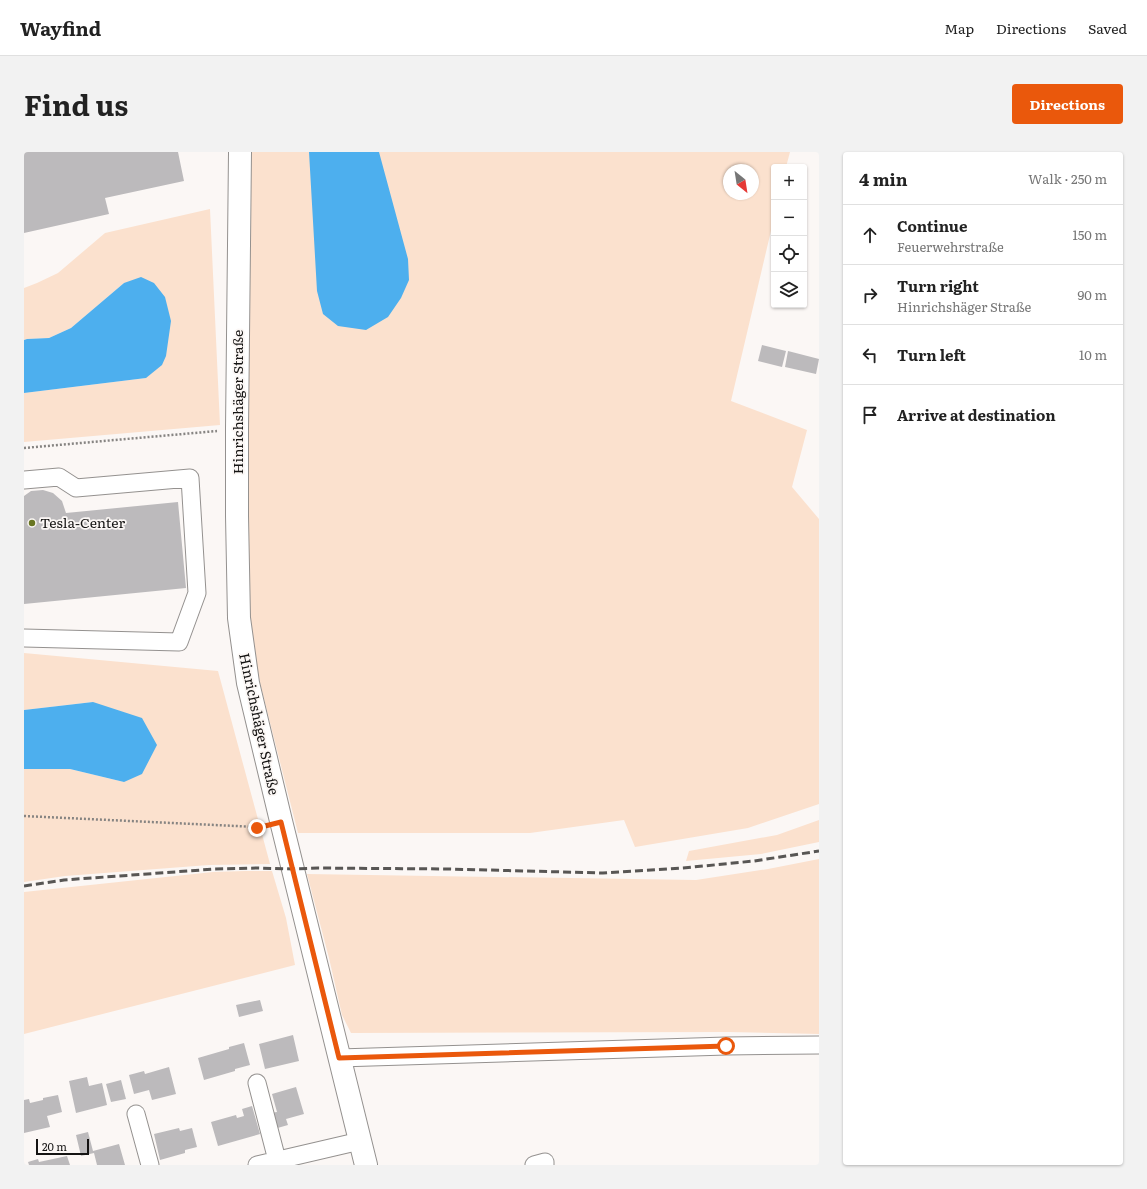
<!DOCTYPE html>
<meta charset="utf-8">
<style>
body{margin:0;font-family:Literata,serif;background:#f2f2f2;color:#222}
.controls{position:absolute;right:12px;top:12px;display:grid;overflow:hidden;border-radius:4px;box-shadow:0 1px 3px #0004}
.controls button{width:36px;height:36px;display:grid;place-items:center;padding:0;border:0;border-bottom:1px solid #e0e0e0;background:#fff;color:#222;font:20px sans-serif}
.compass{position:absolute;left:699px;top:12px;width:36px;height:36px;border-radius:50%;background:#fff;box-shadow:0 1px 3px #0004;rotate:150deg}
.scale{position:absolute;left:12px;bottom:10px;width:53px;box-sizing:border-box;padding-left:4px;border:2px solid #151413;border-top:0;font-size:11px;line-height:14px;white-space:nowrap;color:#151413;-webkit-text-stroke:3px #fbf7f5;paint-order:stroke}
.stop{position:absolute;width:12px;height:12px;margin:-9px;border:3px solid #ea580c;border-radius:50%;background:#fff}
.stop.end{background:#ea580c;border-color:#fff;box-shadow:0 1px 4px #0008}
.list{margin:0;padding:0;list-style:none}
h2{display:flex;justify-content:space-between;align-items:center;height:52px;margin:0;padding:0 16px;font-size:17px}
h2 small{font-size:13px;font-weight:400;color:#767676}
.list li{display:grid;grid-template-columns:26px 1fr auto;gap:12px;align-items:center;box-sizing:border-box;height:60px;padding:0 16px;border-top:1px solid #e0e0e0}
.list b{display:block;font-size:15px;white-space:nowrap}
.list p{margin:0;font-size:13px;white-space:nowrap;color:#767676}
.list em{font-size:13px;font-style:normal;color:#767676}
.icon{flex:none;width:22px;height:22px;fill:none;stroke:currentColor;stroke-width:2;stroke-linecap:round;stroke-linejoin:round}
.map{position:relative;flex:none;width:795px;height:1013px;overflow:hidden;border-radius:4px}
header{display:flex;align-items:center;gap:24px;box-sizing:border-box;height:56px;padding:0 20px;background:#fff;border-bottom:1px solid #e0e0e0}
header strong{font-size:19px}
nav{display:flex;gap:22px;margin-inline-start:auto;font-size:14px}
.intro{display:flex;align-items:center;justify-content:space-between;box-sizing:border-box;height:96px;padding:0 24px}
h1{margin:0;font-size:28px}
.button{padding:10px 18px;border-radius:4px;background:#ea580c;color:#fff;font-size:14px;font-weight:700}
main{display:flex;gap:24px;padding:0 24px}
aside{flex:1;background:#fff;border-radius:4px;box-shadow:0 1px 3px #0004}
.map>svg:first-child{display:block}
.green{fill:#fbe1ce;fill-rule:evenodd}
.water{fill:#4dafee}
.building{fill:#bcbabc}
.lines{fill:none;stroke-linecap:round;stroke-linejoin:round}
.minor-casing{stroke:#94918f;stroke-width:19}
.major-casing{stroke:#94918f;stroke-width:24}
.path{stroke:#868482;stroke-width:2.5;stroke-dasharray:2 2;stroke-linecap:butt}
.minor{stroke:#fff;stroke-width:17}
.major{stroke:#fff;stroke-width:22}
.rail{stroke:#585654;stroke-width:3;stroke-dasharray:8 4;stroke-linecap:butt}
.route{stroke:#ea580c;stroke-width:5}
.poi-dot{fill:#697622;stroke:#fbf7f5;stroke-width:1.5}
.labels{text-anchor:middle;stroke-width:3.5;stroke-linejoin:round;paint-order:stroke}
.street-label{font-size:14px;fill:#151413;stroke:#fbf7f5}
.poi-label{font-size:14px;fill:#151413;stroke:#fbf7f5;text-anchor:start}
</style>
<header>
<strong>Wayfind</strong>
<nav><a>Map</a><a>Directions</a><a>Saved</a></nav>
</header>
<div class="intro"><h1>Find us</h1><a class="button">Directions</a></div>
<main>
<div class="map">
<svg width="795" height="1013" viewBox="0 0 795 1013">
<rect width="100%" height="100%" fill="#fbf7f5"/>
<path class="green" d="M224 0H766L762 15H750V66L707 249 783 278 768 335 795 367V652L724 676 611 695 600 668 506 681H274L236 531 224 461 221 277ZM705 18H729V42H705Z
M186 57 196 273 0 290V241L122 226 100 131 47 176 25 186 3 187 0 188V136L13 131 34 121 81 81Z
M0 501 194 519 246 712 185 713 41 724 0 730V617H46L100 630 69 550 0 558Z
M795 668V690L737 702 662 709 665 699 753 683Z
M795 707V882L704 880 327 881 318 863 305 806 283 722 672 728 744 717Z
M221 719H248L262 766 271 813 0 882V740L189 720Z"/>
<path class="water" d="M285 0H355L384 107 385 128 377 146 364 165 342 178 314 174 299 162 293 139Z
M117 125 130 131 141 145 147 169 142 204 138 213 122 226 0 241V188L3 187 25 186 47 176 100 131Z
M69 550 118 566 133 593 118 622 100 630 46 617H0V558Z"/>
<path class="building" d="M0 0H154L160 29 81 46 85 62 0 81Z
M738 193 762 199 758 215 734 209Z
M764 199 795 207 792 222 761 215Z
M19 338 29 341 38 349 42 361 154 350 162 436 0 452V344L7 339Z
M236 848 239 859 215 865 212 853Z
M269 883 275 909 241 917 235 892Z
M220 891 226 913 211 917V919L180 928 174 906 205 897V895Z
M145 915 152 942 128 948 125 938 110 942 105 923 120 919 121 922Z
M63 925 65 934 78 931 83 953 52 961 45 929Z
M97 928 102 947 87 950 82 932Z
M272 935 280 962 262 967 264 973 250 977 246 961 253 960 248 942Z
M34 943 38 960 23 964 26 975 0 981V948L5 947 6 951 19 948V946Z
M228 954 236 982 194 994 187 970 212 963 213 966 220 964 218 957Z
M155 976 156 979 168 976 173 995 161 998V1001L136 1008 130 982Z
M64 980 69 999 95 992 101 1013H73L70 1001 57 1004 52 983Z
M43 1004 46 1013H5L4 1010 14 1007 15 1010Z"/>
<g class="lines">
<defs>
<path id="minor" d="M0 328 35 325 52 336 166 326 173 441 155 490 0 486
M315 906 702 894 795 893
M233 931 253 1008
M112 962 126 1013
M233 1013 336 989
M510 1013 521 1010V1013"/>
<path id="major" d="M216 0 213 277V364L215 466 224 531 257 669 342 1013"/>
</defs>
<use href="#minor" class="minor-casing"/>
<use href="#major" class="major-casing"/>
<path class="path" d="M0 296 193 279
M0 664 233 675 239 674"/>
<use href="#minor" class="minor"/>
<use href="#major" class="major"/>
<path class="rail" d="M0 734 40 728 191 717 233 716 269 717 294 716 424 717 579 721 659 716 730 709 795 699"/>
</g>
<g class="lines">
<path class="route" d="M233 676 257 670 315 906 702 894"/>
</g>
<circle class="poi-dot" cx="8" cy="371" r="4"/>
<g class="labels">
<g class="street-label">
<text transform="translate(214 250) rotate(-90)" y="5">Hinrichshäger Straße</text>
<text transform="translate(235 572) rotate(78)" y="5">Hinrichshäger Straße</text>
</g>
<g class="poi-label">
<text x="16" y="376">Tesla-Center</text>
</g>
</g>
</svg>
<div class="controls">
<button>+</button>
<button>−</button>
<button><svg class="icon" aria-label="locate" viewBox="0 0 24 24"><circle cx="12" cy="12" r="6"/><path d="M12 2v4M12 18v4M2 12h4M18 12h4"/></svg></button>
<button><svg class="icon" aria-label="layers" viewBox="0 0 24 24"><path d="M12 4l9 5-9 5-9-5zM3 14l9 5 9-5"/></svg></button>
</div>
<svg class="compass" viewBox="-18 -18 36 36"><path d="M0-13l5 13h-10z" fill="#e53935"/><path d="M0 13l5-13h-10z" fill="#767676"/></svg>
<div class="scale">20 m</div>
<div class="stop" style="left:702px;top:894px"></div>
<div class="stop end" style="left:233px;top:676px"></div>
</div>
<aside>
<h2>4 min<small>Walk · 250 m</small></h2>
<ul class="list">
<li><svg class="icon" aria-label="ahead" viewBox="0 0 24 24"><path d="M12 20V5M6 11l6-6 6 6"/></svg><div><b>Continue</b><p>Feuerwehrstraße</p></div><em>150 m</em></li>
<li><svg class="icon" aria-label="right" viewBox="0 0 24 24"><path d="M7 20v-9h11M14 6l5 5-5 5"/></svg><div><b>Turn right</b><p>Hinrichshäger Straße</p></div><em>90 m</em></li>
<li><svg class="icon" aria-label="left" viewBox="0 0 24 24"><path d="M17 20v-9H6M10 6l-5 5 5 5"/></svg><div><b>Turn left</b></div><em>10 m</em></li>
<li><svg class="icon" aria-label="arrive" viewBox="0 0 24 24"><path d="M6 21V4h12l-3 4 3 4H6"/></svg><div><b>Arrive at destination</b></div></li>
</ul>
</aside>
</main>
